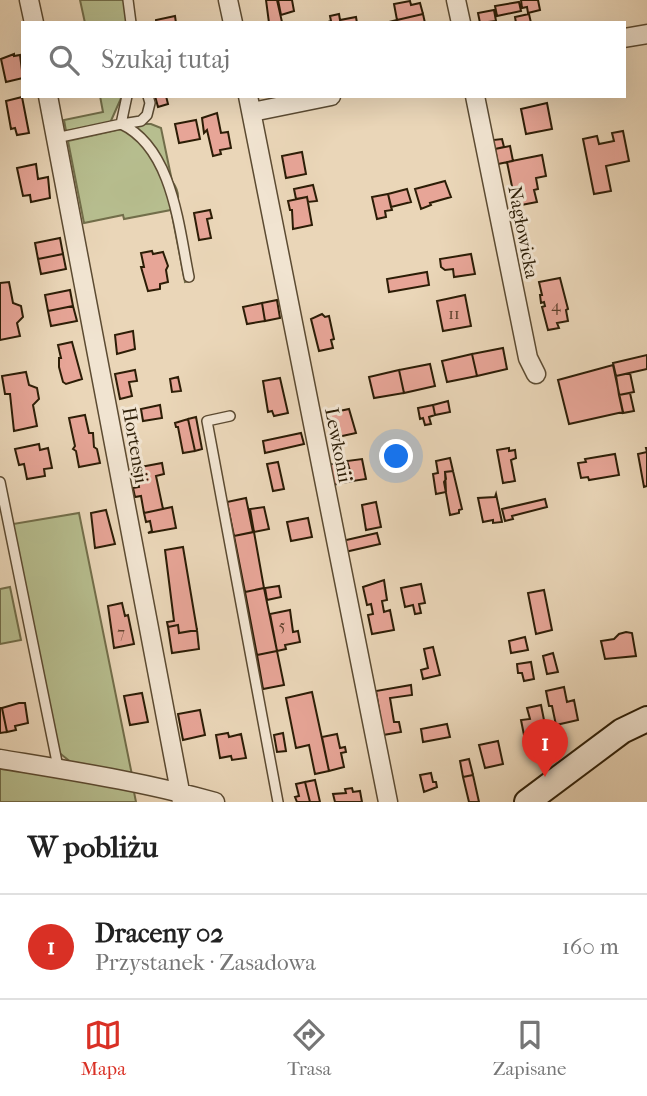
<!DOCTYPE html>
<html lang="pl">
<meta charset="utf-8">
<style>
body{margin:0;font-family:"IM FELL French Canon",serif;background:#f6f6f6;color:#222}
.you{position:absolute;left:397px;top:457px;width:24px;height:24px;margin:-18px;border:5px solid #fff;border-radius:50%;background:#1a73e8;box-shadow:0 0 0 10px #1a73e833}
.badge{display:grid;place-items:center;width:46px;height:46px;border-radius:50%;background:#d93025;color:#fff;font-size:23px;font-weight:700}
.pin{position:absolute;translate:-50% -58px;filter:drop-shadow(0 2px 4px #0008)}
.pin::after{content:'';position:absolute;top:37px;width:24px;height:21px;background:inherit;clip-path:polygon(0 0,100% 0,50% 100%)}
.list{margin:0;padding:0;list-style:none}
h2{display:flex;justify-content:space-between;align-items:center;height:91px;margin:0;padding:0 28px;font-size:30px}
h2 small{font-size:23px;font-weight:400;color:#767676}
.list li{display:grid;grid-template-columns:46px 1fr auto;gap:21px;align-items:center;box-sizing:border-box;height:105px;padding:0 28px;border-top:2px solid #e0e0e0}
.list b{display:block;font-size:26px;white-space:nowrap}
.list p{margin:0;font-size:23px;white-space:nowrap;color:#767676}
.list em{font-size:23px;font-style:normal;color:#767676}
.icon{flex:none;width:38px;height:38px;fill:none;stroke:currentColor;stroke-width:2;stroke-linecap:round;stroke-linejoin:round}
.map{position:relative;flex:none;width:647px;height:802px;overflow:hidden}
.search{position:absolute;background:#fff;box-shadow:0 7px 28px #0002;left:21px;right:21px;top:21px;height:77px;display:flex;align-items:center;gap:18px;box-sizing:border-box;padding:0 24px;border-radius:0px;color:#767676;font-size:26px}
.sheet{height:196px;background:#fff}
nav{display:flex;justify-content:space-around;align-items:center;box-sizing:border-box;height:98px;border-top:2px solid #e0e0e0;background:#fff;font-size:19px;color:#767676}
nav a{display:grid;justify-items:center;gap:4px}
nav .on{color:#d93025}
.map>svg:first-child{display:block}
.green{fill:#b7be8f;stroke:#726e4a;stroke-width:2}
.building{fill:#e7a597;stroke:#2c1d06;stroke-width:2}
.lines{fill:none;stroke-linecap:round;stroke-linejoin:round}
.lane-casing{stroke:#5c4b32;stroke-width:12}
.street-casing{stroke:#5c4b32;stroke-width:21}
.secondary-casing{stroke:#2c1d06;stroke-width:28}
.lane{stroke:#f1e4d1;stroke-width:9}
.street{stroke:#f1e4d1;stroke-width:18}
.secondary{stroke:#f1e4d1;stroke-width:24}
.labels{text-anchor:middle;stroke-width:6;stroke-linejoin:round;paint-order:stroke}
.number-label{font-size:16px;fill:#5b3f2a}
.street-label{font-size:19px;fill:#2c1d06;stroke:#f1e4d1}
</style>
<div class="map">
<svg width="647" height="802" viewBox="0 0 647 802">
<rect width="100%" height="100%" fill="#ead6b8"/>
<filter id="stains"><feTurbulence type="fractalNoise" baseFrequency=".00286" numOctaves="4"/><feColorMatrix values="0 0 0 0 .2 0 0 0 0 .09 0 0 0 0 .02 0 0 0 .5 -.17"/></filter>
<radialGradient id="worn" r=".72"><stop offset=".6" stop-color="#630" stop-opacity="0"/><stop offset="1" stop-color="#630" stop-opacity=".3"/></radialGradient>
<path class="green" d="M80 0H124L127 23H85Z
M100 96H122L110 123 66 131 64 120 103 112Z
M144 124H151L161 128 172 181C177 188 180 195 177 203L193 280 185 282 171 210 124 219 123 215 84 223 68 141Z
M79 513 132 775 72 763 57 751 13 524Z
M10 587 21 640 0 644V589Z
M0 765 133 787 136 802H0Z"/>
<path class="building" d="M266 0H277L282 22 269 23Z
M278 0H292L294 11 281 15Z
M521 0H538L540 10 528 13 527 7 522 8Z
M410 1 411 5 420 3 423 14 397 20 394 4Z
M519 2 521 11 497 16 495 6Z
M494 10 496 21 480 23 478 13Z
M339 14 340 20 356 17 357 23H325L331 21 330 16Z
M423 14 425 23H385L397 20Z
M529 14 531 23H516L515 17Z
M175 16 176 23H156V20Z
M14 54V56L20 55 23 78 6 82 1 59Z
M155 96H166L168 104 158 107Z
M22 97 29 133 17 135 15 128 11 129 6 101Z
M547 103 552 129 526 134 521 109Z
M217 113 221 133 228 132 231 148 220 150 221 154 213 156 207 130 204 133 202 118Z
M196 120 200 139 179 143 175 124Z
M623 131 629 161 606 166 611 191 594 194 583 139 597 136 599 144 614 141 612 133Z
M502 139 504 147 495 149 493 140Z
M510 146 513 161 498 164 495 149Z
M302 152 306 174 286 178 282 156Z
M542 155 546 176 536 178 538 189 534 190 537 202 516 206 507 162Z
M36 164 38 179 48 177 50 198 31 202 30 195 23 196 17 168Z
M445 181 451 197 430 203 431 205 421 209 415 189Z
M313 185 317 201 308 202 307 197 296 199 294 189Z
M407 189 411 202 391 207 388 194Z
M388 194 392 210 385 211 386 217 377 219 372 197Z
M307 197 312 225 293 229 292 210H290L288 201Z
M210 210 212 218 207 219 211 238 199 240 194 213Z
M60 238 63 254 38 259 35 243Z
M152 251 153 254 163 252 168 266 166 270 168 282 160 284V289L148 291 141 267H144L141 253Z
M63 254 66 269 41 274 38 259Z
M471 254 475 274 454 277 453 269 445 270 441 267 440 259Z
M427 272 429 285 389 292 387 279Z
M560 278 568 309 566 310 568 321 557 323 559 328 548 330 542 307 545 306 544 302 541 303 540 295H542L539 282Z
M9 282 13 303 21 306 23 317 17 323 20 336 0 340V283Z
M70 290 73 306 48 311 45 295Z
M465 295 471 326 443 331 437 301Z
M277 300 280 318 265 321 262 303Z
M262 303 265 321 247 324 243 307Z
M73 306 77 321 51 326 48 311Z
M322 314 325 317 329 316 334 339 331 340 333 348 319 351 311 319Z
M133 331 135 349 117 354 115 335Z
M72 342 82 379 66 384 63 382 59 367V358H61L58 345Z
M503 348 507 369 477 376 472 354Z
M472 354 477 376 447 382 442 361Z
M647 355V369L616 376 613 363Z
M430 364 435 386 404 393 399 370Z
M613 365 623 412 569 424 558 380Z
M135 370 137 381 129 382 132 396 120 399 115 374Z
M399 370 404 393 374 398 369 377Z
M26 372 29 385 37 388 39 399 33 405 37 426 14 431 10 394H5L2 376Z
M630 373 634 392 619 395 616 376Z
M178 377 181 391 172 392 170 379Z
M280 378 288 413 274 416 272 411 268 412 263 381Z
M630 393 634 411 623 413 619 395Z
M448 401 450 412 435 415 433 405Z
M160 405 162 418 143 421 141 409Z
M433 405 435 415 429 417 431 424 425 425 423 418 420 419 418 408Z
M328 409 330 413 349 409 356 433 333 438Z
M85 415 89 433H93L94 447 97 449 100 463 79 467 76 451 73 449 75 446 69 418Z
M196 417 202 449 195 451 188 419Z
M188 419 195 451 183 453 178 427H176L175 423Z
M301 433 304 444 265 453 263 441Z
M39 444 40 450 48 448 52 468 44 469 45 476 27 479 24 464 19 465 15 449Z
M509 448V451L515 450 516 458 511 460 515 481 503 483 497 450Z
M646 448H647V486L644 487 638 454 647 452Z
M615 454 619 475 589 480 588 477 581 478 578 463 586 462 585 459Z
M450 458 453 471 445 472 446 492 436 494 433 474 438 473 436 461Z
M362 459 366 479 353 481 347 461Z
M347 461 353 481 332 485 328 465Z
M278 462 284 489 273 491 267 464Z
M162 463 164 474 156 476 163 509 144 513 141 496 135 497 133 488 139 487 135 468Z
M453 471 462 509 459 510V513L450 515 444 482 446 479 445 472Z
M496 494 502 522 493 523V520L483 522 478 498 495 497Z
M246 498 253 532 234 536 227 502Z
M545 499 547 507 512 516 513 519 505 521 502 509Z
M376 502 381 527 366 530 362 505Z
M172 507 176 528 148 533 152 531 150 521 146 522 144 513Z
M264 507 269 529 254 532 250 509Z
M106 510 115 544 95 548 91 513Z
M308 518 312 537 291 541 287 522Z
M254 532 264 588 245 592 234 536Z
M377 533 380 544 345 552 342 541Z
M183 547 197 630 179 633 178 625 168 627 167 622 174 621 165 550Z
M384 580 387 600 382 601 384 612 390 610 394 630 372 634 368 615 373 614 371 604 367 605 363 587Z
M421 584 425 603 419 604 421 613 415 614 413 605 405 607 401 588Z
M279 586 281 597 267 600 265 588Z
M264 588 277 651 257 655 245 592Z
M544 590 552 630 536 634 528 593Z
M122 603 125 616 128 615 134 644 114 648 108 606Z
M290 610 293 632 298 631 300 642 285 645 286 649 277 651 270 614Z
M178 625 179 633 197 630 199 649 172 653 168 627Z
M626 632 632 633 636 656 605 659 601 641 614 639 619 634Z
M525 637 528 650 511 653 509 641Z
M433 647 440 675 423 679 421 670 428 668 424 649Z
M277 651 284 685 263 689 257 655Z
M553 653 558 672 547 674 543 656Z
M531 662 534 679 524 681 522 673H518L517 664Z
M411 685 412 695 390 698 394 722H399L401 732 383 735 376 691Z
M564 687 567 702 574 700 578 720 556 725 552 706H549L546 691Z
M312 692 329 771 315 774 309 745 296 748 286 698Z
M142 693 148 722 130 725 124 696Z
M19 703H25L28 723 15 726 16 730 7 732 2 708Z
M541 705 547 735 525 740 521 720 530 719 527 708Z
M0 708H2L7 732 0 733Z
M200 710 205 735 183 740 178 714Z
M447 724 450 737 423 742 421 729Z
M228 733 229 737 241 734 246 758 232 760 231 756 220 758 216 735Z
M283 733 286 751 277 752 274 735Z
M337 734 340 748 345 747 346 752 341 753 344 767 329 771 322 737Z
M498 741 503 764 485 768 479 745Z
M469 759 473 775 463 777 460 761Z
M431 773 433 782H436L437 787 424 792 420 775Z
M473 775 479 802H469L463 777Z
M315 780 320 802H310L305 782Z
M305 782 310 802H297L295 797 299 796 296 784Z
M352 788 353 792 360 791 362 802H335L333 794 346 793 345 789Z"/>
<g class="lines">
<defs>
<path id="lane" d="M128 0 131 23
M121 124C173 148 179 229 189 277
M122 124 141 121 147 115 150 103 148 96
M56 138 121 124 127 96
M230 416 207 421 278 802
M0 482 58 767"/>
<path id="street" d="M29 0 34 23
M228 0 233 23
M456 0 461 23
M624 38 647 34
M48 96 182 802
M248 96 388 802
M475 96 528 358 536 374
M252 112 331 96
M0 759C72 771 145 782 215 802"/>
<path id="secondary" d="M527 802 622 731 647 719"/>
</defs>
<use href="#lane" class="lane-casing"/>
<use href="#street" class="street-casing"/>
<use href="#secondary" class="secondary-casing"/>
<use href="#lane" class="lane"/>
<use href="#street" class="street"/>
<use href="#secondary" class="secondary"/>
</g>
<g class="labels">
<g class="number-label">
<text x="556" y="311">4</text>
<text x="454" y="319">11</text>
<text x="282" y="631">5</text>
<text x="121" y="638">7</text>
</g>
<g class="street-label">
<text transform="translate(524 232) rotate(79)" y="7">Nagłowicka</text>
<text transform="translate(136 445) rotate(80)" y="7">Hortensji</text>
<text transform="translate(339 445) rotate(79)" y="7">Lewkonii</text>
</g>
</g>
<rect width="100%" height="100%" filter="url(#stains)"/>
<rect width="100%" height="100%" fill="url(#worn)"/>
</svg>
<div class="you"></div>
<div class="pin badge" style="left:545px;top:777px">1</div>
<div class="search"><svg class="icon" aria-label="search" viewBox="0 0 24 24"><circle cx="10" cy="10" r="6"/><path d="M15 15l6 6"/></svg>Szukaj tutaj</div>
</div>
<section class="sheet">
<h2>W pobliżu<small></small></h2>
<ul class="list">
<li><span class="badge">1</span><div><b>Draceny 02</b><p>Przystanek · Zasadowa</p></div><em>160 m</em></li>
</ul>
</section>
<nav>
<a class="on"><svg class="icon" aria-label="map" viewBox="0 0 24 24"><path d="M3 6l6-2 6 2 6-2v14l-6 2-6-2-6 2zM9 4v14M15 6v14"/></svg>Mapa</a>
<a><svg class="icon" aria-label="directions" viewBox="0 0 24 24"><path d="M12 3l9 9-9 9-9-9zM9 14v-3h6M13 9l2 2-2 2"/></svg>Trasa</a>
<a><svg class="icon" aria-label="saved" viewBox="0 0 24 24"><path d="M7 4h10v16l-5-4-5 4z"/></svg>Zapisane</a>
</nav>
